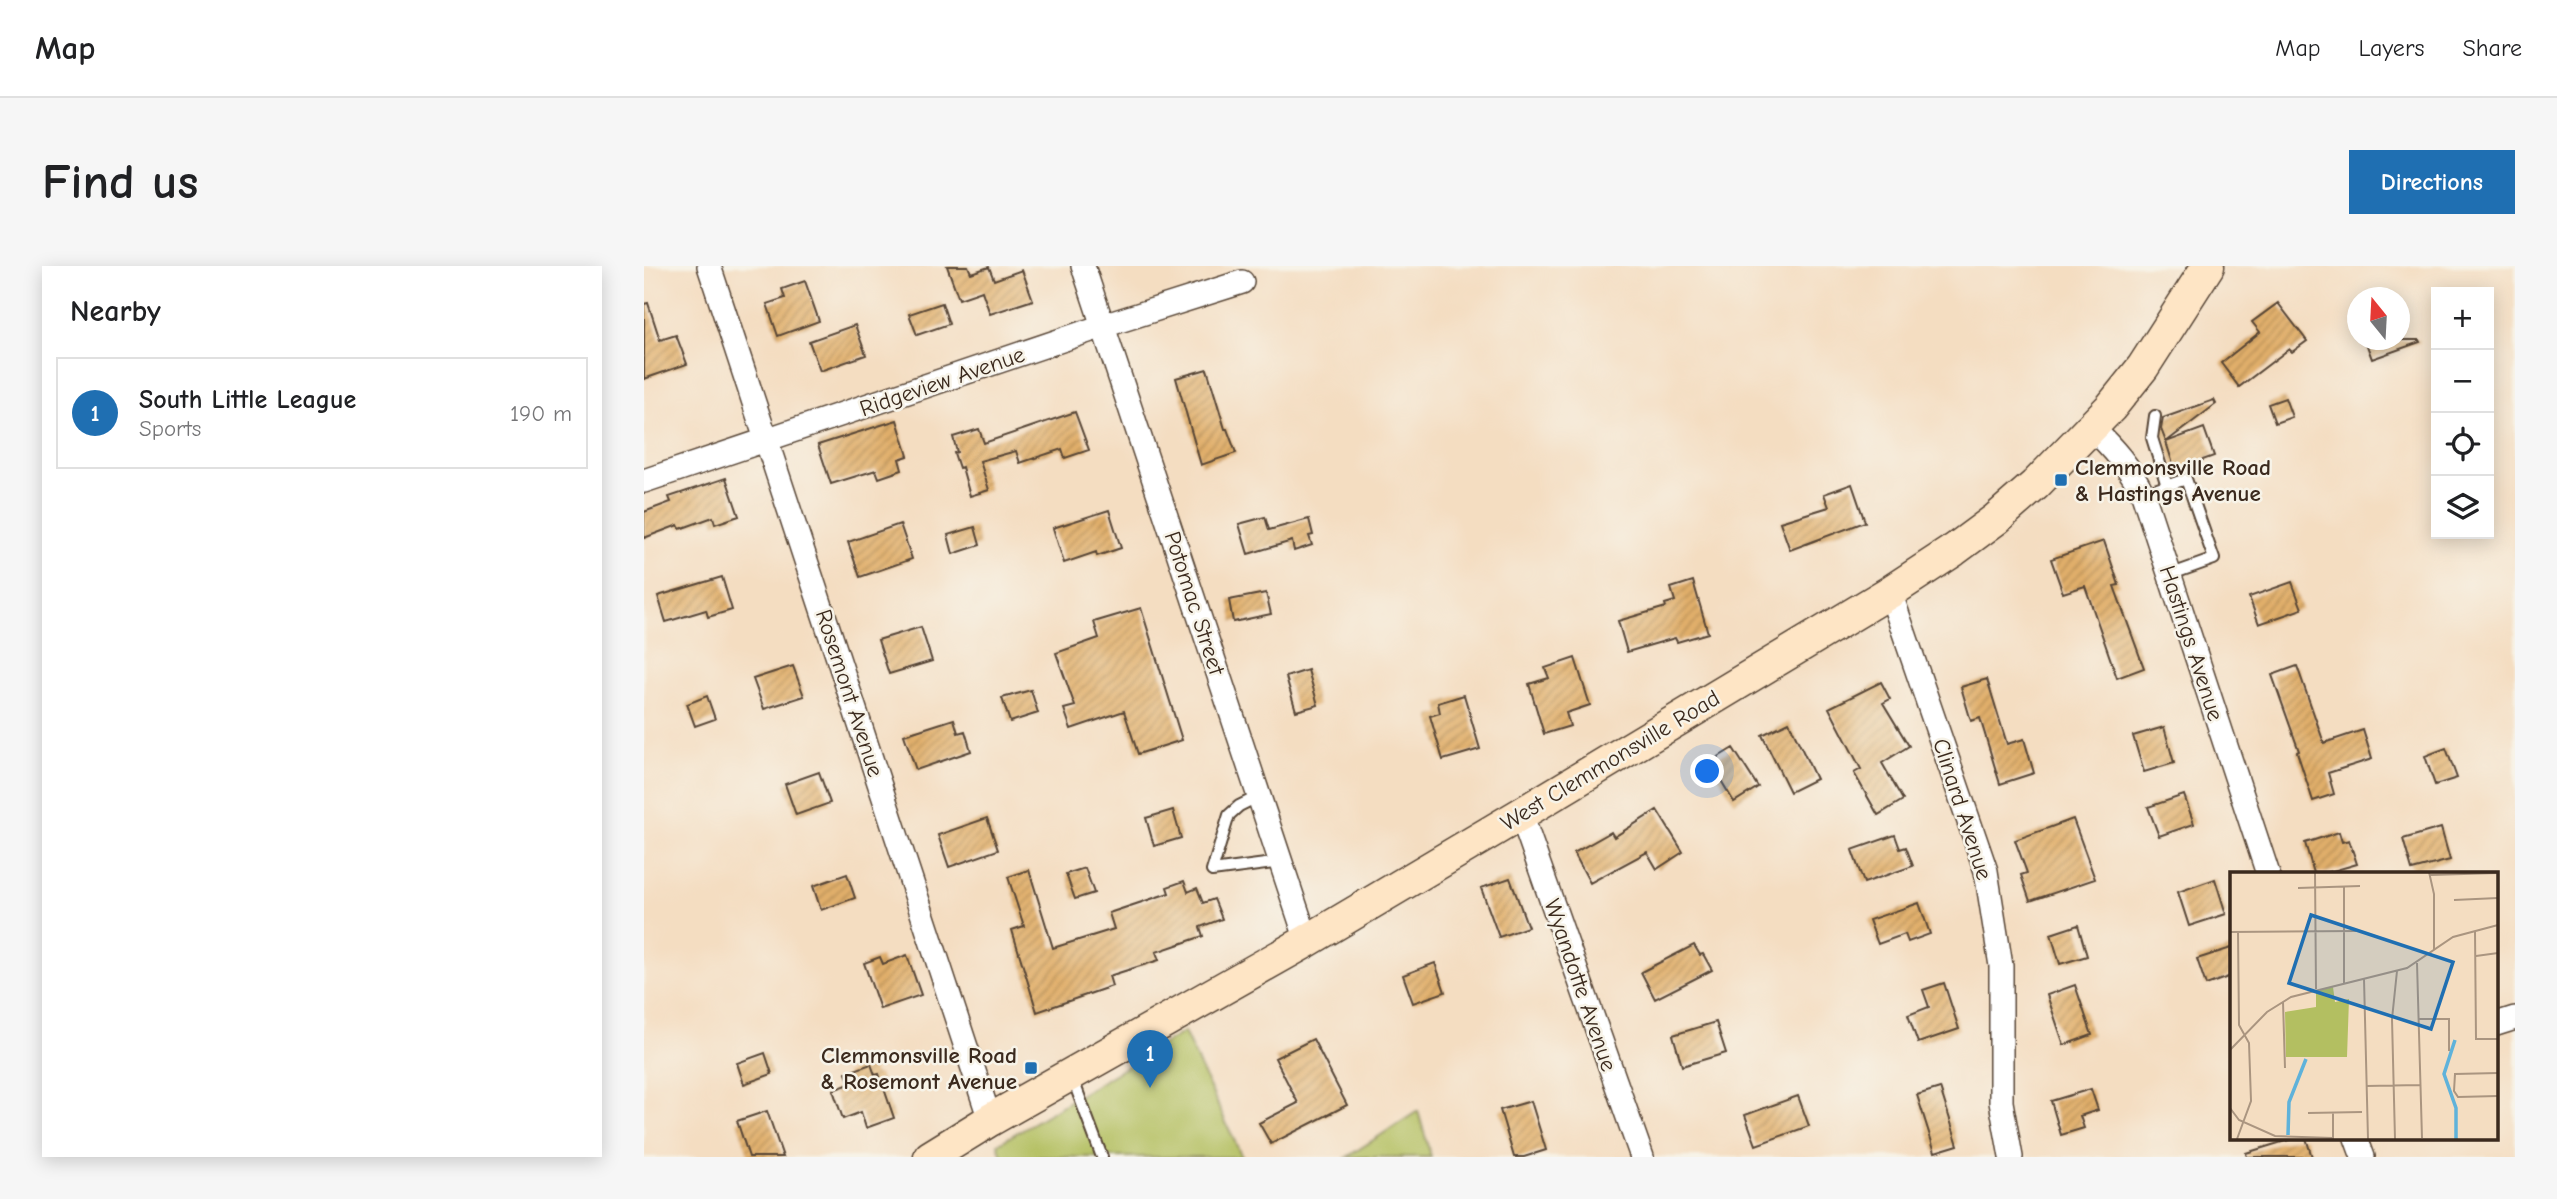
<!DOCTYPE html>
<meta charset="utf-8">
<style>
body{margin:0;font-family:"Comic Neue",sans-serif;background:#f6f6f6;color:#202124}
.controls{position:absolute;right:21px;top:21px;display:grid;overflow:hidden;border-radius:0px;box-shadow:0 4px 18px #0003}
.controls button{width:63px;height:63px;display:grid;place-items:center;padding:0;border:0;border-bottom:2px solid #e0e0e0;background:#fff;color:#202124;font:35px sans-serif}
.compass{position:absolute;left:1703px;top:21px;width:63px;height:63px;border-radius:50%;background:#fff;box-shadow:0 4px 18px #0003;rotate:342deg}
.you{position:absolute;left:1064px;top:506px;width:24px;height:24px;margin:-18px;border:5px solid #fff;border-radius:50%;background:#1a73e8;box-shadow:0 0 0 10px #1a73e833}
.badge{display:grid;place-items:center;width:46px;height:46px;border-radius:50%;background:#1f6fb2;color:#fff;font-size:23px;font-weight:700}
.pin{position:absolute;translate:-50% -58px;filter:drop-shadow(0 2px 4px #0008)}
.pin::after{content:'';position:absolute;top:37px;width:24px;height:21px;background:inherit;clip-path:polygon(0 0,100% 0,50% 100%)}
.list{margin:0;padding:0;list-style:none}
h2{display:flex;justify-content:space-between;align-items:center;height:91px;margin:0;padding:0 28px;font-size:30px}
h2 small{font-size:23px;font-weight:400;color:#757577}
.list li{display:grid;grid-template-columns:46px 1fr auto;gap:21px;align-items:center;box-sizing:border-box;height:112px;margin:0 14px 14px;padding:0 14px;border:2px solid #e0e0e0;border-radius:0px}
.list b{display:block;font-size:26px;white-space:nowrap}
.list p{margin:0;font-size:23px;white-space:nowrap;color:#757577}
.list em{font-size:23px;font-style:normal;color:#757577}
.icon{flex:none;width:38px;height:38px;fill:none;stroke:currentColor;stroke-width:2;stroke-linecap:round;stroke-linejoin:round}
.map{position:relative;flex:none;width:1871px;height:891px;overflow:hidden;border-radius:0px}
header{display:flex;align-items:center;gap:42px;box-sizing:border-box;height:98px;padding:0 35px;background:#fff;border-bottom:2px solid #e0e0e0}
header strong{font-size:33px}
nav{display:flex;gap:38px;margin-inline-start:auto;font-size:24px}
.intro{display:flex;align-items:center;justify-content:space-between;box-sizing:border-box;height:168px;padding:0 42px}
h1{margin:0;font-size:49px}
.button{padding:18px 32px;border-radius:0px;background:#1f6fb2;color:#fff;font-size:24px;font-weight:700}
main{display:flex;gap:42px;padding:0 42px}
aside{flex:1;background:#fff;border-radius:0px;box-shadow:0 4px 18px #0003}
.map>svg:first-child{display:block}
.grass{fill:#b3bf61;stroke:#777440;stroke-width:2}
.building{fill:url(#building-hatch)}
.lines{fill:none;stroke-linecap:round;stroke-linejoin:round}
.lane-casing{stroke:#574536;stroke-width:14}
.street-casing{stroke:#574536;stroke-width:26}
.secondary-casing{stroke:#574536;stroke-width:35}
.lane{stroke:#fff;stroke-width:10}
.street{stroke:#fff;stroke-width:23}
.secondary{stroke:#fee5c5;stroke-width:32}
.poi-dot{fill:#1f6fb2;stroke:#f7f3e8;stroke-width:2.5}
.labels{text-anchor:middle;stroke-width:5;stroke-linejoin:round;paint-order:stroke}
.street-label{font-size:23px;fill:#3b2a1e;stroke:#f7f3e8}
.poi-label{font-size:23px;font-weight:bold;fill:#3b2a1e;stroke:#f7f3e8;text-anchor:start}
.inset-river{fill:none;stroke:#5fb2da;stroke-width:3.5}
.inset-road{fill:none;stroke:#aa9580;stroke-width:2}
.view{fill:#1f6fb2;fill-opacity:0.15;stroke:#1f6fb2;stroke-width:3.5}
.inset-edge{fill:none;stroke:#3b2a1e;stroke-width:3.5}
</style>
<header>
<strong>Map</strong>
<nav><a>Map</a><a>Layers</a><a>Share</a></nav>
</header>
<div class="intro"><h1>Find us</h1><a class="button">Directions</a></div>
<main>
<aside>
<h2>Nearby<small></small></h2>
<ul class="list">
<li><span class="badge">1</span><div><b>South Little League</b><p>Sports</p></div><em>190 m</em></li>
</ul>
</aside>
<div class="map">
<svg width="1871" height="891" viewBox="0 0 1871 891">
<defs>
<pattern id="building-hatch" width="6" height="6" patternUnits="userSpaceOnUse" patternTransform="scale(1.75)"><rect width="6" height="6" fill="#e1af6b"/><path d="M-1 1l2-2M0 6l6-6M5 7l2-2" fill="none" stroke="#b88f57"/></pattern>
</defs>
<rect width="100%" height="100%" fill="#f7f3e8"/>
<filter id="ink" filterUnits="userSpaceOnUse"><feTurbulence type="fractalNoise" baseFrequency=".0143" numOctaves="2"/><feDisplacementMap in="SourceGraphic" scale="14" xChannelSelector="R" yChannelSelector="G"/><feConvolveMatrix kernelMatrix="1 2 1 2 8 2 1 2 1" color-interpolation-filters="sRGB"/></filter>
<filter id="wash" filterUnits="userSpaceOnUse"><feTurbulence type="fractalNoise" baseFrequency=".00686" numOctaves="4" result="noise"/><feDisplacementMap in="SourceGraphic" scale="28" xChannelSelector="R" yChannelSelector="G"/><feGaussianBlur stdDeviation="1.57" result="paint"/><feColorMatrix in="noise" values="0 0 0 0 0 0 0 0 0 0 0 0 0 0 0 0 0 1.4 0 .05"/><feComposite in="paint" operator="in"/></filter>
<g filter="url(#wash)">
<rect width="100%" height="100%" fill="#f4ddc1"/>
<path class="grass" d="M540 766 598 891H358L354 878Z
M774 845 787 891H703Z"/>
<g id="blocks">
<path class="building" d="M303 0H324L327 7 345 1 350 14 378 4 389 34 346 48 338 25 315 33Z
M161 15 175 55 134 70 123 38 141 32 138 23Z
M4 37 16 74 32 69 43 98 0 113V38Z
M298 37 305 58 273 69 265 48Z
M1634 37 1663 75 1648 86 1645 83 1595 121 1577 97 1616 66 1608 56Z
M211 59 222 89 176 105 165 75Z
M1721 74H1775L1776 76 1728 93Z
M563 103 581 163H583L592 187 557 199 532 112Z
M1641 132 1648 151 1631 157 1624 138Z
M1570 134 1572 138 1522 176 1517 163 1519 152Z
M431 146 445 184 421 192 418 183 376 197 372 185 336 195 345 224 326 230 318 201 315 202 310 187 313 186 309 171 335 163 340 177Z
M253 154 264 190 255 193 258 204 235 212 232 204 187 218 174 179Z
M1560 162 1570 190 1531 204 1522 176Z
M82 212 95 250 71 258 69 251 36 263 34 259 0 272V246L27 236 25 231Z
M1208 218 1221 256 1146 284 1136 256 1185 241 1180 228Z
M465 244 477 282 453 290 452 286 420 297 409 262Z
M621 251 625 264 665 253 669 269 665 270 668 279 650 285 648 275 604 288 595 258Z
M256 258 268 293 216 311 204 276Z
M331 261 336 279 309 288 304 269Z
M1460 275 1475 319 1470 320 1500 402 1473 412 1441 320 1419 327 1407 293Z
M78 311 88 344 64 351 62 344 22 356 14 330Z
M1049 315 1064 367 1033 376 1031 372 983 386 974 355 1022 341 1021 338 1031 335 1027 322Z
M1648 316 1658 343 1615 358 1605 331Z
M622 327 627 348 589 356 585 334Z
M497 342 538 474 494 488 480 445 427 463 420 443 431 440 412 387 455 372 450 356Z
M277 361 288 395 245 408 234 374Z
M931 392 946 439 922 447 926 460 900 468 885 418 905 412 901 402Z
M149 400 160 430 120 443 109 413Z
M1653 400 1680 477 1719 464 1728 493 1684 507 1690 528 1669 535 1653 486 1655 485 1628 409Z
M664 404 674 439 652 445 642 411Z
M1343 413 1363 478 1380 473 1390 507 1356 518 1336 452 1327 455 1317 421Z
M1237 416 1246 433 1239 437 1265 480 1238 497 1259 534 1234 549 1210 507 1217 503 1185 442Z
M387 424 394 447 366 456 358 432Z
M820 429 836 483 799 494 786 450 796 447 794 437Z
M63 430 71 453 51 460 43 438Z
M310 453 314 467 321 465 327 485 272 504 260 469Z
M1145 456 1172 513 1146 526 1118 469Z
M1520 461 1530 497 1500 506 1489 470Z
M1089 482 1114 521 1090 536 1066 496Z
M1802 482 1813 512 1791 519 1781 490Z
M175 506 186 537 152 549 141 518Z
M1540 529 1550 558 1515 570 1504 541Z
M529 544 537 572 510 580 502 552Z
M1013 544 1039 586 1013 603 1003 586 946 617 930 587 967 566 970 571Z
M343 552 354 584 305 601 294 569Z
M1429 553 1451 613 1386 635 1377 609 1383 607 1371 574Z
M1797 562 1806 594 1768 604 1759 573Z
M1695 566 1698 576 1705 574 1713 598 1682 607H1670L1661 577Z
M1251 569 1256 583 1262 581 1269 600 1220 617 1208 584Z
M441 602 450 627 431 633 422 608Z
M385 604 409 682 470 663 465 647 525 627 523 621 540 615 544 626 553 622 559 637 570 633 578 653 556 661 559 670 512 686 515 694 465 710 468 720 393 746 368 664 380 660 364 611Z
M203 608 211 632 177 644 169 620Z
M866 612 884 661 855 671 837 622Z
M1571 613 1582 648 1545 660 1534 626Z
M1275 637 1286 668 1264 676 1261 668 1234 678 1225 654Z
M1434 659 1443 690 1416 698 1407 668Z
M1050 679 1056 689 1059 688 1068 704 1011 733 997 706Z
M1587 682V710L1562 719 1553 693Z
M263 689 277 729 236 743 220 697 236 691 239 698Z
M791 697 801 726 769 737 759 709Z
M1300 717 1315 763 1274 777 1264 749 1285 741 1279 724Z
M1431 719 1448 769 1420 779 1403 729Z
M1072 756 1082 787 1038 800 1029 769Z
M669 773 703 839 627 878 615 857 654 837 631 792Z
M121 787 128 808 100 818 93 797Z
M227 798 231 809 235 808 250 852 222 862 217 846 199 853 189 824 206 818 202 807Z
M1296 822 1314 879 1291 886 1273 829Z
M1447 823 1454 844 1436 850 1440 862 1417 869 1407 835Z
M1154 830 1165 860 1112 879 1101 849Z
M887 835 902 884 880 891H870L856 844Z
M123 845 139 891H105L93 855Z
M1651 872H1662L1668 891H1603L1602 887Z"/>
</g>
</g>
<g filter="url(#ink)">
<use href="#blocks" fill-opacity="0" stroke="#574536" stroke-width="2"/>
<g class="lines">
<defs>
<path id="lane" d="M1511 150 1508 172 1523 220
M1499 228 1542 213 1570 293 1525 309
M615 530 595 540 585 549 568 605 637 596
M428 811 458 891"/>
<path id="street" d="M65 0 346 854
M439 0 663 675
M1447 161C1469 182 1486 201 1499 228L1624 608
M0 215 459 60 598 16
M1246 326 1342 605 1357 700V836L1367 891
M877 548 998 891
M1852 758 1871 752
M1712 872 1719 891"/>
<path id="secondary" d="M286 891 346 854 663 675 877 548 1246 326 1310 284 1352 253 1391 219 1467 141 1499 101 1564 0"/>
</defs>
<use href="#lane" class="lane-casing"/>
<use href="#street" class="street-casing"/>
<use href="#secondary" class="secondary-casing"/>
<use href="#lane" class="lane"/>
<use href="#street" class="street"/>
<use href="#secondary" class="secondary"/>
</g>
</g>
<g class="poi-dot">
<rect x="1410" y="207" width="14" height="14" rx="3.5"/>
<rect x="380" y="795" width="14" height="14" rx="3.5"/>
</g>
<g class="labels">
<g class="street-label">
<text transform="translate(298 115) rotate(-19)" y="8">Ridgeview Avenue</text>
<text transform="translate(551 337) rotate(72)" y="8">Potomac Street</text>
<text transform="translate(1548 377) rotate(72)" y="8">Hastings Avenue</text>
<text transform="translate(206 427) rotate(72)" y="8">Rosemont Avenue</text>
<text transform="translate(966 494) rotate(-31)" y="8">West Clemmonsville Road</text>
<text transform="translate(1319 543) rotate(72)" y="8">Clinard Avenue</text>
<text transform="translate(937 719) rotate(71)" y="8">Wyandotte Avenue</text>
</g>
<g class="poi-label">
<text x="1431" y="209">Clemmonsville Road<tspan x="1431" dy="26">&amp; Hastings Avenue</tspan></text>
<text x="373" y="797" text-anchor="end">Clemmonsville Road<tspan x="373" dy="26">&amp; Rosemont Avenue</tspan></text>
</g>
</g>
<g transform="translate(1586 606)">
<rect width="268" height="268" fill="#f4ddc1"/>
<path d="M103 115 105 130 119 127 117 185H56L55 140 86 135V119Z" fill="#b3bf61"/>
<path class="inset-river" d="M225 168 214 202 226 236V267M58 263 59 230 76 187"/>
<path class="inset-road" d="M85 0 86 117M199 0 204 22V78M200 3 268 1M114 15V111M68 16 130 14M224 28 268 26M245 59 246 167H268M0 60 126 59M246 84 268 81M187 91 192 266M134 107 138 267M53 130 55 196M189 147H219V179M0 178 37 140 61 125 177 96 223 65 268 53M268 201 225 202 224 219 228 225 268 224M136 214 190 213M0 236 9 248 45 264 103 266M103 240V267M78 241 132 240M7 267 21 229 19 171 9 153 8 60M165 267 162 147 167 99"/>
<path class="view" d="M81 43 223 90 201 157 59 111Z"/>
<rect width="268" height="268" class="inset-edge"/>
</g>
</svg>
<div class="controls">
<button>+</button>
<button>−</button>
<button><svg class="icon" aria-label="locate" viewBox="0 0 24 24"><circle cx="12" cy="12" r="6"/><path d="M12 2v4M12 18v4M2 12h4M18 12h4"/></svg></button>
<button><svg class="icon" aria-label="layers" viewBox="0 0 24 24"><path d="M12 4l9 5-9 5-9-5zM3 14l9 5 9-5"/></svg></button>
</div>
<svg class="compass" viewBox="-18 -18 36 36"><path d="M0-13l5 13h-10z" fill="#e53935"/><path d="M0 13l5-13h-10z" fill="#757577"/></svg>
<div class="you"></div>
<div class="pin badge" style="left:506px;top:822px">1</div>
</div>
</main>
